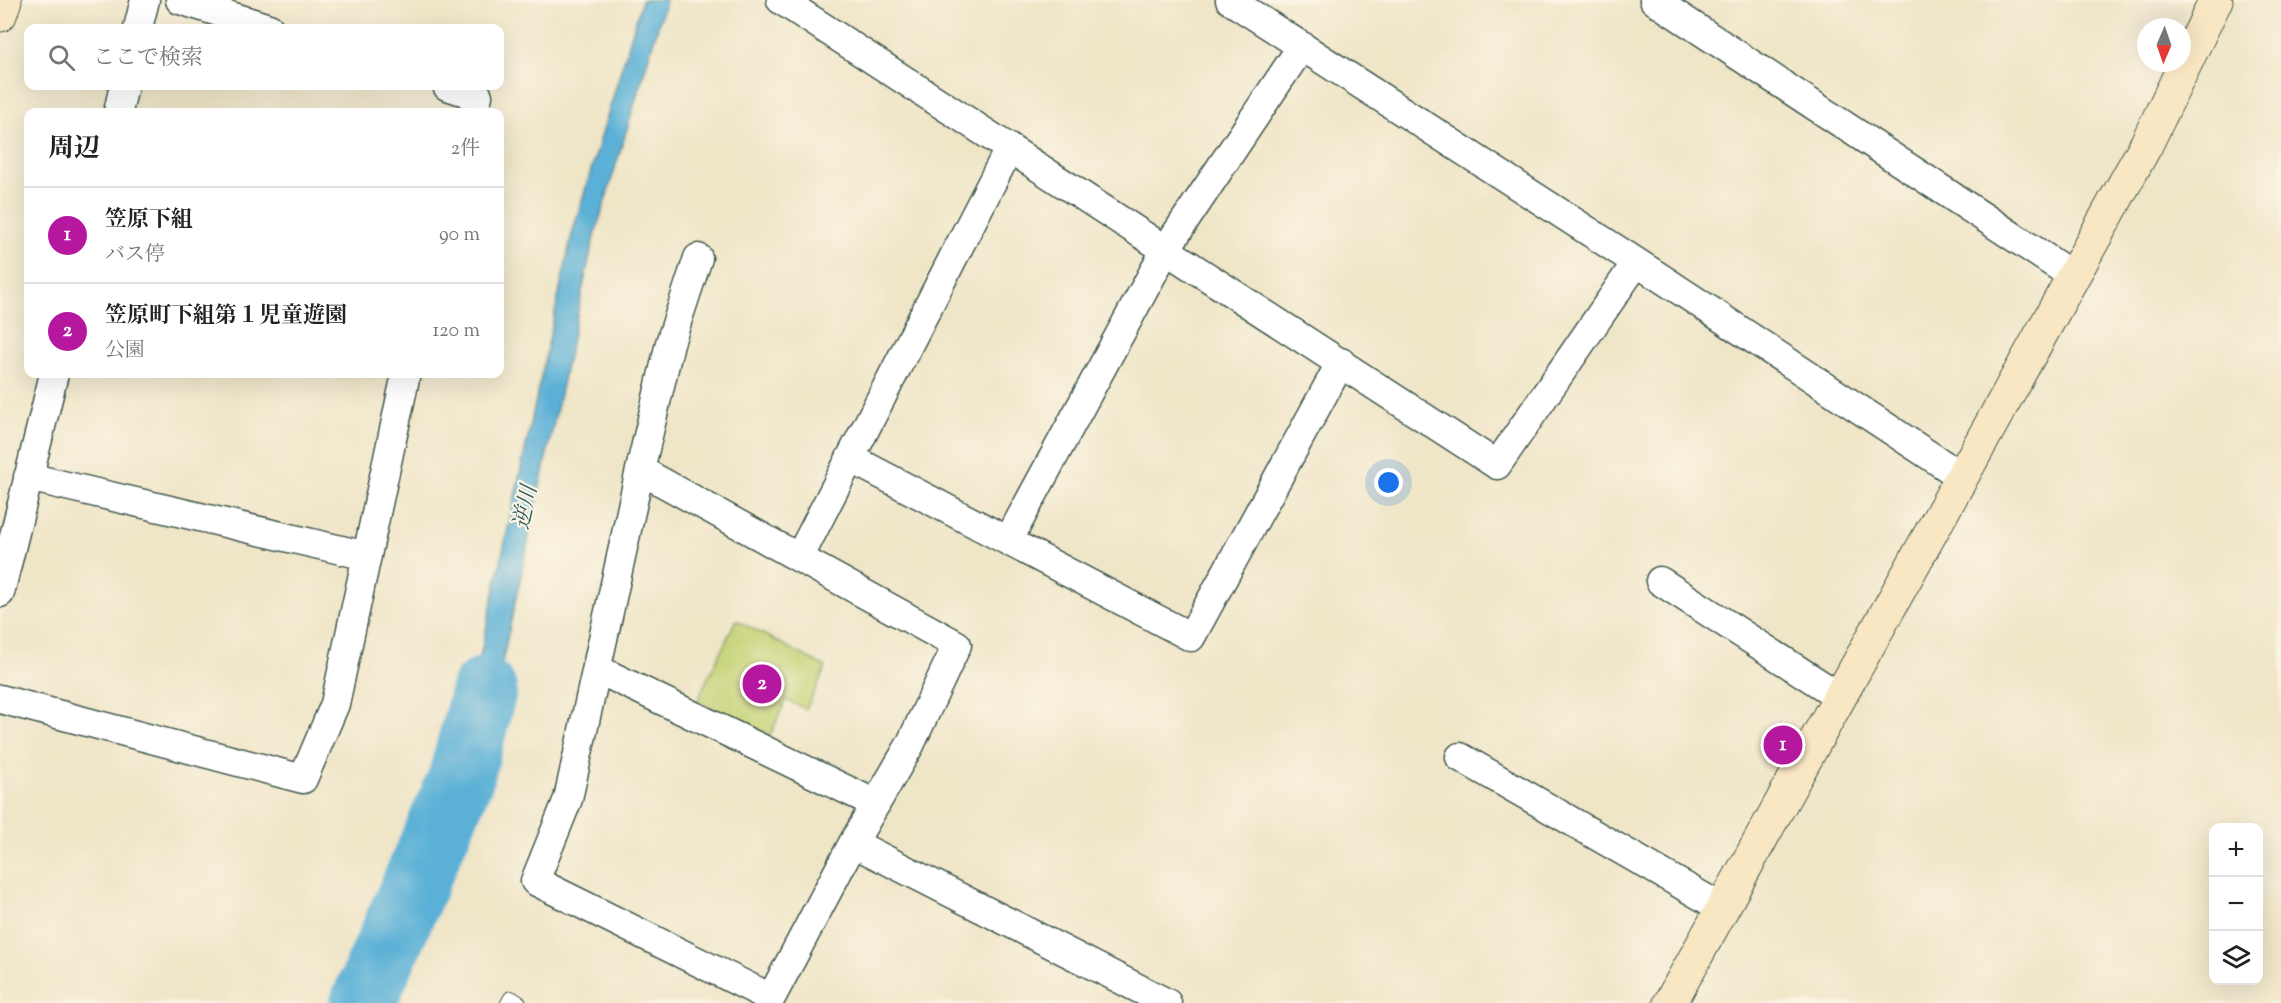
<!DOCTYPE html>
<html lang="ja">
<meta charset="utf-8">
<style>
body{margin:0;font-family:"Sorts Mill Goudy","Noto Serif JP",serif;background:#f6f6f6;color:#222}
.controls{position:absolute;right:18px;bottom:18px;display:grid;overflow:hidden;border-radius:12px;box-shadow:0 6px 24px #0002}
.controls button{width:54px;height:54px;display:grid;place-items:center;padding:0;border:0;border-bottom:2px solid #e0e0e0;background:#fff;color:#222;font:30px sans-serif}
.compass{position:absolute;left:2137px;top:18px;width:54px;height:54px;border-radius:50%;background:#fff;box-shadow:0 6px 24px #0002;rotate:182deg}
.you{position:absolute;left:1389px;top:483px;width:21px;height:21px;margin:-15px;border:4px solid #fff;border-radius:50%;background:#1a73e8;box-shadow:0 0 0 9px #1a73e833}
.badge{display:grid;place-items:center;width:39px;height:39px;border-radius:50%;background:#b5179e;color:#fff;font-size:20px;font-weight:700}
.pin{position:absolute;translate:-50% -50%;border:3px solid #fff;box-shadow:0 2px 6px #0006}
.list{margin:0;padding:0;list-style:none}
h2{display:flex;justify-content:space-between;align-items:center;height:78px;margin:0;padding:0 24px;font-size:26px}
h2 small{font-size:20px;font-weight:400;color:#767676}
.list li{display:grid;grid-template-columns:39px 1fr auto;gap:18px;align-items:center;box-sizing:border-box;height:96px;padding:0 24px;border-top:2px solid #e0e0e0}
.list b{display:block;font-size:22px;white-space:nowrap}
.list p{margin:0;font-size:20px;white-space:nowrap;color:#767676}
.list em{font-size:20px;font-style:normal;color:#767676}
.icon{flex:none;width:33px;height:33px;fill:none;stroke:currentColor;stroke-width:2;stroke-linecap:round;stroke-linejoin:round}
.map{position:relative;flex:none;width:2281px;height:1003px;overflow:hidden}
.search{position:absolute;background:#fff;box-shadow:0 6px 24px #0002;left:24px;top:24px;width:480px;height:66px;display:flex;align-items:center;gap:15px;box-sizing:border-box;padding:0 21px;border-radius:12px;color:#767676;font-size:22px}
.panel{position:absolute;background:#fff;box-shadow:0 6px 24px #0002;left:24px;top:108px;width:480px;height:270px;border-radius:12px}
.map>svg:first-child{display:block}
.green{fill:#c3d173;stroke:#718754;stroke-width:1.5}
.water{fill:#5ab0d6;stroke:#3c7685;stroke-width:1.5}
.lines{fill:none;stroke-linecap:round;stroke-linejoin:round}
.river{stroke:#5ab0d6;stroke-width:66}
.lane-casing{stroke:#3e564a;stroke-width:16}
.street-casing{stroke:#3e564a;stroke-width:31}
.secondary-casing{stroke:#3e564a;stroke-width:35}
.lane{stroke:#fff;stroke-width:14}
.street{stroke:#fff;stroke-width:28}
.secondary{stroke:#f9e7c3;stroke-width:33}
.labels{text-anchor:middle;stroke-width:4.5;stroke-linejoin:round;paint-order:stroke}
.water-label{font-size:22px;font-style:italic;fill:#2e5a5c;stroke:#fcf5e5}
</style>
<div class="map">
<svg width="2281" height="1003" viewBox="0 0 2281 1003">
<rect width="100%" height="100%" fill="#fcf5e5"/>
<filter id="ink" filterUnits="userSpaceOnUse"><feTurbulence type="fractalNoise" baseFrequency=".0167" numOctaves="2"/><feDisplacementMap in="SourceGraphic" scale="12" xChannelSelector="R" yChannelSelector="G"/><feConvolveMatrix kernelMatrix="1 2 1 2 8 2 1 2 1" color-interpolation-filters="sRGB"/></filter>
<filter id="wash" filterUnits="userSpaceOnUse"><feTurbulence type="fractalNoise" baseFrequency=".008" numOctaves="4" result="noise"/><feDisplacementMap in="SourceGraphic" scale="24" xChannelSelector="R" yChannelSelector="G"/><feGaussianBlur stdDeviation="1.35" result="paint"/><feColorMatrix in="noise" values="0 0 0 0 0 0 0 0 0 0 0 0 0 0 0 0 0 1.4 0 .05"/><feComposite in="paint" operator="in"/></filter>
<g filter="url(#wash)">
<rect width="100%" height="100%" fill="#efe5c7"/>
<path class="green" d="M736 620 826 667 806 709 786 700 770 736 697 701Z"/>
<path class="water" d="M642 0H666L593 241 497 686 471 782 449 775 475 680 572 234Z"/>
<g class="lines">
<path class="river" d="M363 1003 461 778 484 690"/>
</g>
</g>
<g filter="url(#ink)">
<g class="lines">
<defs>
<path id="lane" d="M508 1003 511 998 519 1003"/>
<path id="street" d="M180 0 269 28
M781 0 1497 465 1636 263
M1230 0 1664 280 1962 477
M1654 0 2073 276
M138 28 145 0
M447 86 478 96 473 112
M118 112 124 86
M850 458 1191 637 1341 362
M640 470 957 645 910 745 853 843 771 998 535 881 568 799Z
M640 470 670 343 698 258
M28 477 367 556
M1008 541 1166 249 1302 46
M799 558 1009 149
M1660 581 1840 697
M0 593 54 374
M597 669 876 804
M0 699 303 779 335 704 406 374
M1460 757 1722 908
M853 843 1167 1003"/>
<path id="secondary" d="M0 15 5 0
M1670 1003 2146 145 2216 0"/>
</defs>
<use href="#lane" class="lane-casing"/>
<use href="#street" class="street-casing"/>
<use href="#secondary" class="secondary-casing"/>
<use href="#lane" class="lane"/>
<use href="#street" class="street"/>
<use href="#secondary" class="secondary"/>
</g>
</g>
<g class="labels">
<g class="water-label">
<text transform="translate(524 507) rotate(-78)" y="8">逆川</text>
</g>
</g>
</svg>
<div class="controls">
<button>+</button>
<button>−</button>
<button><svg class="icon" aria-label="layers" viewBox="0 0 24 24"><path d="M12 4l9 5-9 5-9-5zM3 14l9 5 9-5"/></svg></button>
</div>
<svg class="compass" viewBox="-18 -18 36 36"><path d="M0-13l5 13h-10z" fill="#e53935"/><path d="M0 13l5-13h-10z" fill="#767676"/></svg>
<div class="you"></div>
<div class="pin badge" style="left:1783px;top:745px">1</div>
<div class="pin badge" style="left:762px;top:684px">2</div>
<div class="search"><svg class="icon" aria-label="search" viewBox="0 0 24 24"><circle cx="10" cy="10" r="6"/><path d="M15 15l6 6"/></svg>ここで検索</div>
<section class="panel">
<h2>周辺<small>2件</small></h2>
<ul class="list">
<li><span class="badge">1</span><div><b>笠原下組</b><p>バス停</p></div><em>90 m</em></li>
<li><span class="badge">2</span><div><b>笠原町下組第１児童遊園</b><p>公園</p></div><em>120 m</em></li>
</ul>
</section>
</div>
